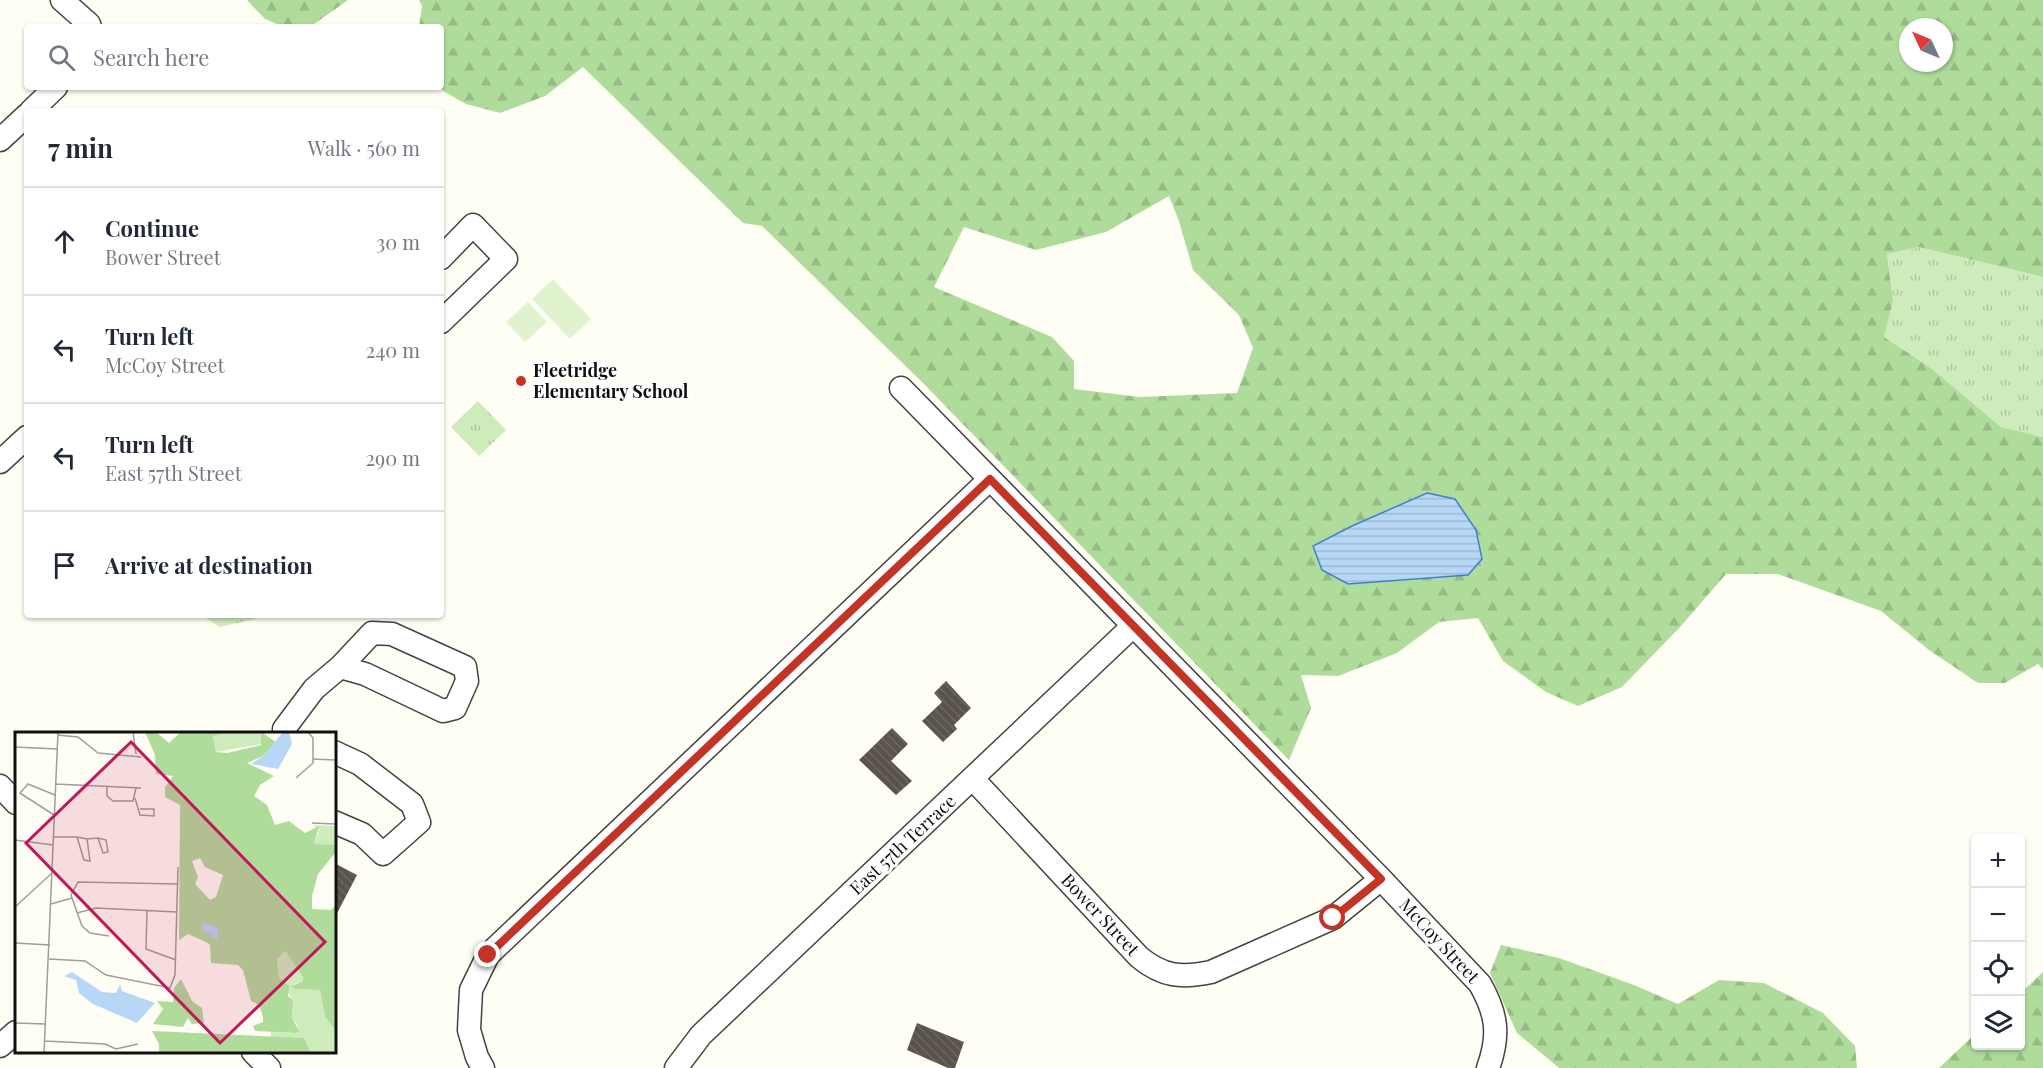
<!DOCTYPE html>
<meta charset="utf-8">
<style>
body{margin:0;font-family:"Playfair Display",serif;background:#f2f2f3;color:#1f2937}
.controls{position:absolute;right:18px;bottom:18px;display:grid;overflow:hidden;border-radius:6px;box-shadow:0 2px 4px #0004}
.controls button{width:54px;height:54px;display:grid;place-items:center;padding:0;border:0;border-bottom:2px solid #e0e1e3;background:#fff;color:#1f2937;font:30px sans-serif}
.compass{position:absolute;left:1899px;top:18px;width:54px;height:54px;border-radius:50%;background:#fff;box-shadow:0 2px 4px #0004;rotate:314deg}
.stop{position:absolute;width:18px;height:18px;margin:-14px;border:4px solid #c33426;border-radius:50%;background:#fff}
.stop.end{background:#c33426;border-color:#fff;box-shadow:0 2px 6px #0008}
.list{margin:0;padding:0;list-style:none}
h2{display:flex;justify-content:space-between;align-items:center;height:78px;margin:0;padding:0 24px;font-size:26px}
h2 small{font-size:20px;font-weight:400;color:#747a83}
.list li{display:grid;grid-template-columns:39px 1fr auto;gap:18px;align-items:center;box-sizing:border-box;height:108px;padding:0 24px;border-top:2px solid #e0e1e3}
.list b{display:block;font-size:22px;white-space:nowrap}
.list p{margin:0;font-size:20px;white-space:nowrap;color:#747a83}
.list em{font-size:20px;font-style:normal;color:#747a83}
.icon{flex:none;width:33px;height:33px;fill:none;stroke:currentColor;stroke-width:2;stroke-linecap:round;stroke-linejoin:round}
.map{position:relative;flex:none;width:2043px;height:1068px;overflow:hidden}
.search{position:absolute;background:#fff;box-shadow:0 2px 4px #0004;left:24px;top:24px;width:420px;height:66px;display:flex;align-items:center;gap:15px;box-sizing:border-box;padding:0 21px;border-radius:6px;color:#747a83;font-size:22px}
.panel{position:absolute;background:#fff;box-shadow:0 2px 4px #0004;left:24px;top:108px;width:420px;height:510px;border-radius:6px}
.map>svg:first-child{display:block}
.grass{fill:url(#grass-tufts)}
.forest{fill:url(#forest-firs);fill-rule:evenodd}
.pitch{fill:#e0f2ce}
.water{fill:url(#water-rules);stroke:#3e81cf;stroke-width:1.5}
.building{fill:url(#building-back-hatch)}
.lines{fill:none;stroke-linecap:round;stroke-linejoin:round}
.minor-casing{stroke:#434343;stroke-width:25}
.minor{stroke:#fff;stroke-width:22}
.route{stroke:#c33426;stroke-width:8}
.poi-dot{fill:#c33426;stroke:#fff;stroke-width:2}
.labels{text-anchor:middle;stroke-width:6;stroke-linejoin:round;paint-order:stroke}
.poi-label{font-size:18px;font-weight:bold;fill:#101010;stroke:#fff;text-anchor:start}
.street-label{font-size:18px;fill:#101010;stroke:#fff}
.inset-road{fill:none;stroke:#9f9f99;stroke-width:1.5}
.view{fill:#c2185b;fill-opacity:0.15;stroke:#c2185b;stroke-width:3}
.inset-edge{fill:none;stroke:#101010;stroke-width:3}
</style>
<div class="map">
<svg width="2043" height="1068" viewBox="0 0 2043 1068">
<defs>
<pattern id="grass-tufts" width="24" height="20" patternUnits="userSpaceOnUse" patternTransform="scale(1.5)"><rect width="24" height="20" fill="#ceebbc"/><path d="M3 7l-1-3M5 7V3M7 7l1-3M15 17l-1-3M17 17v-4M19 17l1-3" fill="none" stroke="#b0c8a1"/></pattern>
<pattern id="forest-firs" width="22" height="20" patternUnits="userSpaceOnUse" patternTransform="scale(1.5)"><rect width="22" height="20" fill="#afdc9b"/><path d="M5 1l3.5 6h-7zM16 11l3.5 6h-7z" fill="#96bc84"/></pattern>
<pattern id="water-rules" width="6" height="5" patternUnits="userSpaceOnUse" patternTransform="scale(1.5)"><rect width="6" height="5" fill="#b8d7f7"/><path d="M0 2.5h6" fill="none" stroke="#9db8d3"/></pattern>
<pattern id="building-back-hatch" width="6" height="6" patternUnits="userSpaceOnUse" patternTransform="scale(1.5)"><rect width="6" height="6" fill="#59534c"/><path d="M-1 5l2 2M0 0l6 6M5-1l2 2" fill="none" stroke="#6c6761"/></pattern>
</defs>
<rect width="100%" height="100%" fill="#fffef4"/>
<path class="grass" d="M1919 247 2043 277V437L2001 427 1931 368 1884 337 1893 301 1887 254Z
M478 401 506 430 479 456 451 427Z
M206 615H254L255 619 220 627 207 619Z"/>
<path class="forest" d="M247 0H348L310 27H284L265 19Z
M419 0H2043V277L1919 247 1887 254 1893 301 1884 337 1931 368 2001 427 2043 437V669L2038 664 2005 683H1978L1929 650 1881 611 1778 574H1726L1681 626 1622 687 1578 706 1546 692 1503 661 1478 618 1439 622 1397 653 1338 676 1301 675 1311 708 1289 760 923 383 762 226 743 223 583 67 545 96 500 113 466 104 443 91 440 87 441 27H419L422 6ZM1908 27H1944V63H1908ZM1169 196 1179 221 1193 270 1239 315 1253 348 1237 393 1139 397 1074 389V361L1052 337 934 287 964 227 1036 250 1106 232Z
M1501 945 1559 958 1634 985 1678 1004 1719 980 1764 983 1823 1013 1855 1046 1857 1068H1559L1517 1033 1490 973Z
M2043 972V1068H1939L1975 1034 1976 1046H2020L2021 993Z"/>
<path class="pitch" d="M553 279 591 319 570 339 532 299Z
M528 302 547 322 525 342 506 322Z"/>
<path class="water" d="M1427 493 1455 499 1476 530 1482 559 1468 575 1348 584 1322 570 1313 546 1352 526Z"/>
<path class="building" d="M946 681 971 708 954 725 957 729 943 742 922 721 942 702 934 693Z
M892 728 908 744 891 761 912 781 896 795 859 760Z
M334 863 357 875 334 919Z
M917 1023 964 1042 955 1068H948L907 1050Z"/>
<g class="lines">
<defs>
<path id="minor" d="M62 0 89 24 90 27
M31 111 56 87
M0 140 27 115
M441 258 473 225 506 259 441 322
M901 388 1381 879 1480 984C1497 1014 1500 1035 1488 1068
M0 462 27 437
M284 729 314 689 340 667 365 674 443 711 455 708 467 681 465 667 392 634 372 633 340 667
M334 752 360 764 412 804 419 822 383 854 362 834 334 822
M973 779 1139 957C1163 977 1182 978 1211 972L1333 918 1381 879
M0 786 16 803
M0 1046 16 1032
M253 1052 269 1068
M483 1068 477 1057 469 1030 471 990 488 955 990 479
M676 1068 701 1035 1133 626"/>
</defs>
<use href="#minor" class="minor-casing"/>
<use href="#minor" class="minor"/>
</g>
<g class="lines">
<path class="route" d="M488 955 990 479 1381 879 1333 918"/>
</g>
<circle class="poi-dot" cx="521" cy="381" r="6"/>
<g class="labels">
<g class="poi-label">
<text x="533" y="377">Fleetridge<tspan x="533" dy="21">Elementary School</tspan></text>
</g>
<g class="street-label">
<text transform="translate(903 845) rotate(-43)" y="6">East 57th Terrace</text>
<text transform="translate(1100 915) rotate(47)" y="6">Bower Street</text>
<text transform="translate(1439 941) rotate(47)" y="6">McCoy Street</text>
</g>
</g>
<g transform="translate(15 732)">
<rect width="321" height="321" fill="#fffef4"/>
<path d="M202 0H246V12L201 20 198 4ZM299 93 321 94V115L299 112 304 98ZM270 219 288 245V249L279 252 278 257 305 258 310 285 321 299V321H296L291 310 256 305V300L280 301 283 294 277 286 278 268 264 247 262 226Z" fill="#ceebbc"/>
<path d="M130 0H141L154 11 166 0H212L198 4 201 20 212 21 246 13V0L261 10 248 24 232 31 259 44 245 53 239 64 252 73 260 93 274 89 290 101 304 94 299 112 321 113V120L303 142 297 164V177L316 178 321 173V299L310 285 305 258 279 257 277 254 288 249V245L270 219 262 227 264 246 274 254 273 264 278 268 277 286 284 299 281 301 240 299 238 294 248 290V285L244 273 236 269 228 238 223 233 196 231 195 213 191 210 173 202 164 208 165 73 150 65V55L158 44 141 42 140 23ZM185 126 190 135 208 143 201 165 195 168 180 152 183 145 177 129ZM166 247 177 269 187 276 189 291 177 292 173 286 168 295 138 292 148 277 142 269 158 270 159 256ZM137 299 289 306 296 321H144V312Z" fill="#afdc9b" fill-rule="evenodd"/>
<path d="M268 0H274L277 12 263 37 236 32 248 24ZM187 190 203 196 202 208 187 197ZM57 240 87 260 101 261 105 252 107 259 140 271 122 291 78 272 64 261 61 248 49 244Z" fill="#b8d7f7"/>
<path class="inset-road" d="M118 0 121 22M42 3 63 5 83 21 126 25M0 15 42 17M297 27 321 28M281 46 298 31V6L293 0M40 52 126 56M92 55V64L98 69H118L121 56M120 66 125 83 139 84V77H125M39 83 5 61 13 52 40 63M297 91 321 92M38 105H62L69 128 75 129 72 107 62 105M72 107 83 106 88 121 93 120 91 108 83 106M0 108 38 113M36 172 57 166M0 175 37 141M132 179 131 217 161 228M62 181 81 176 162 180M94 204 75 201 67 194 56 163 63 150 163 152M0 211 35 213M34 227 70 229 91 243 155 256 160 243 163 135M0 291 31 292M30 309 90 312 101 317 123 312M29 321 43 0"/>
<path class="view" d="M116 10 310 210 205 311 11 111Z"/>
<rect width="321" height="321" class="inset-edge"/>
</g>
</svg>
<div class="controls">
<button>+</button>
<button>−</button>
<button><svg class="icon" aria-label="locate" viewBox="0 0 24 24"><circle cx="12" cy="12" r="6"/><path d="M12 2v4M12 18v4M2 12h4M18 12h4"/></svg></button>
<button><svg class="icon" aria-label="layers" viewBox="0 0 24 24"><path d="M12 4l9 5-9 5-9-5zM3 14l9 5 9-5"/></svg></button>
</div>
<svg class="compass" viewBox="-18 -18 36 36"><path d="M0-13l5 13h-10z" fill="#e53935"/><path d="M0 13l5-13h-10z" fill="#747a83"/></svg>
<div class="stop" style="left:1333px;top:918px"></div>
<div class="stop end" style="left:488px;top:955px"></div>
<div class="search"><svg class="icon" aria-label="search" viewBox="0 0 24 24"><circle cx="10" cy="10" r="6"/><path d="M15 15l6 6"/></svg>Search here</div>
<section class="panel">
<h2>7 min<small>Walk · 560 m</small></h2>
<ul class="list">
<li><svg class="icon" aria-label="ahead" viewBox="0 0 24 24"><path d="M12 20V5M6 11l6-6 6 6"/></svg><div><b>Continue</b><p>Bower Street</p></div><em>30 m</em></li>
<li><svg class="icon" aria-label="left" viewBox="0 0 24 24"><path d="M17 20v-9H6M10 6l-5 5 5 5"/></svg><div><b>Turn left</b><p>McCoy Street</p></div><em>240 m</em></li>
<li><svg class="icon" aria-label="left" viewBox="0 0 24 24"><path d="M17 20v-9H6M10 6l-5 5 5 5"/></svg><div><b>Turn left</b><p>East 57th Street</p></div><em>290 m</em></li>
<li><svg class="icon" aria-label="arrive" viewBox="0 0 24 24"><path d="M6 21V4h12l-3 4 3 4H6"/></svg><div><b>Arrive at destination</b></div></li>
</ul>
</section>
</div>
